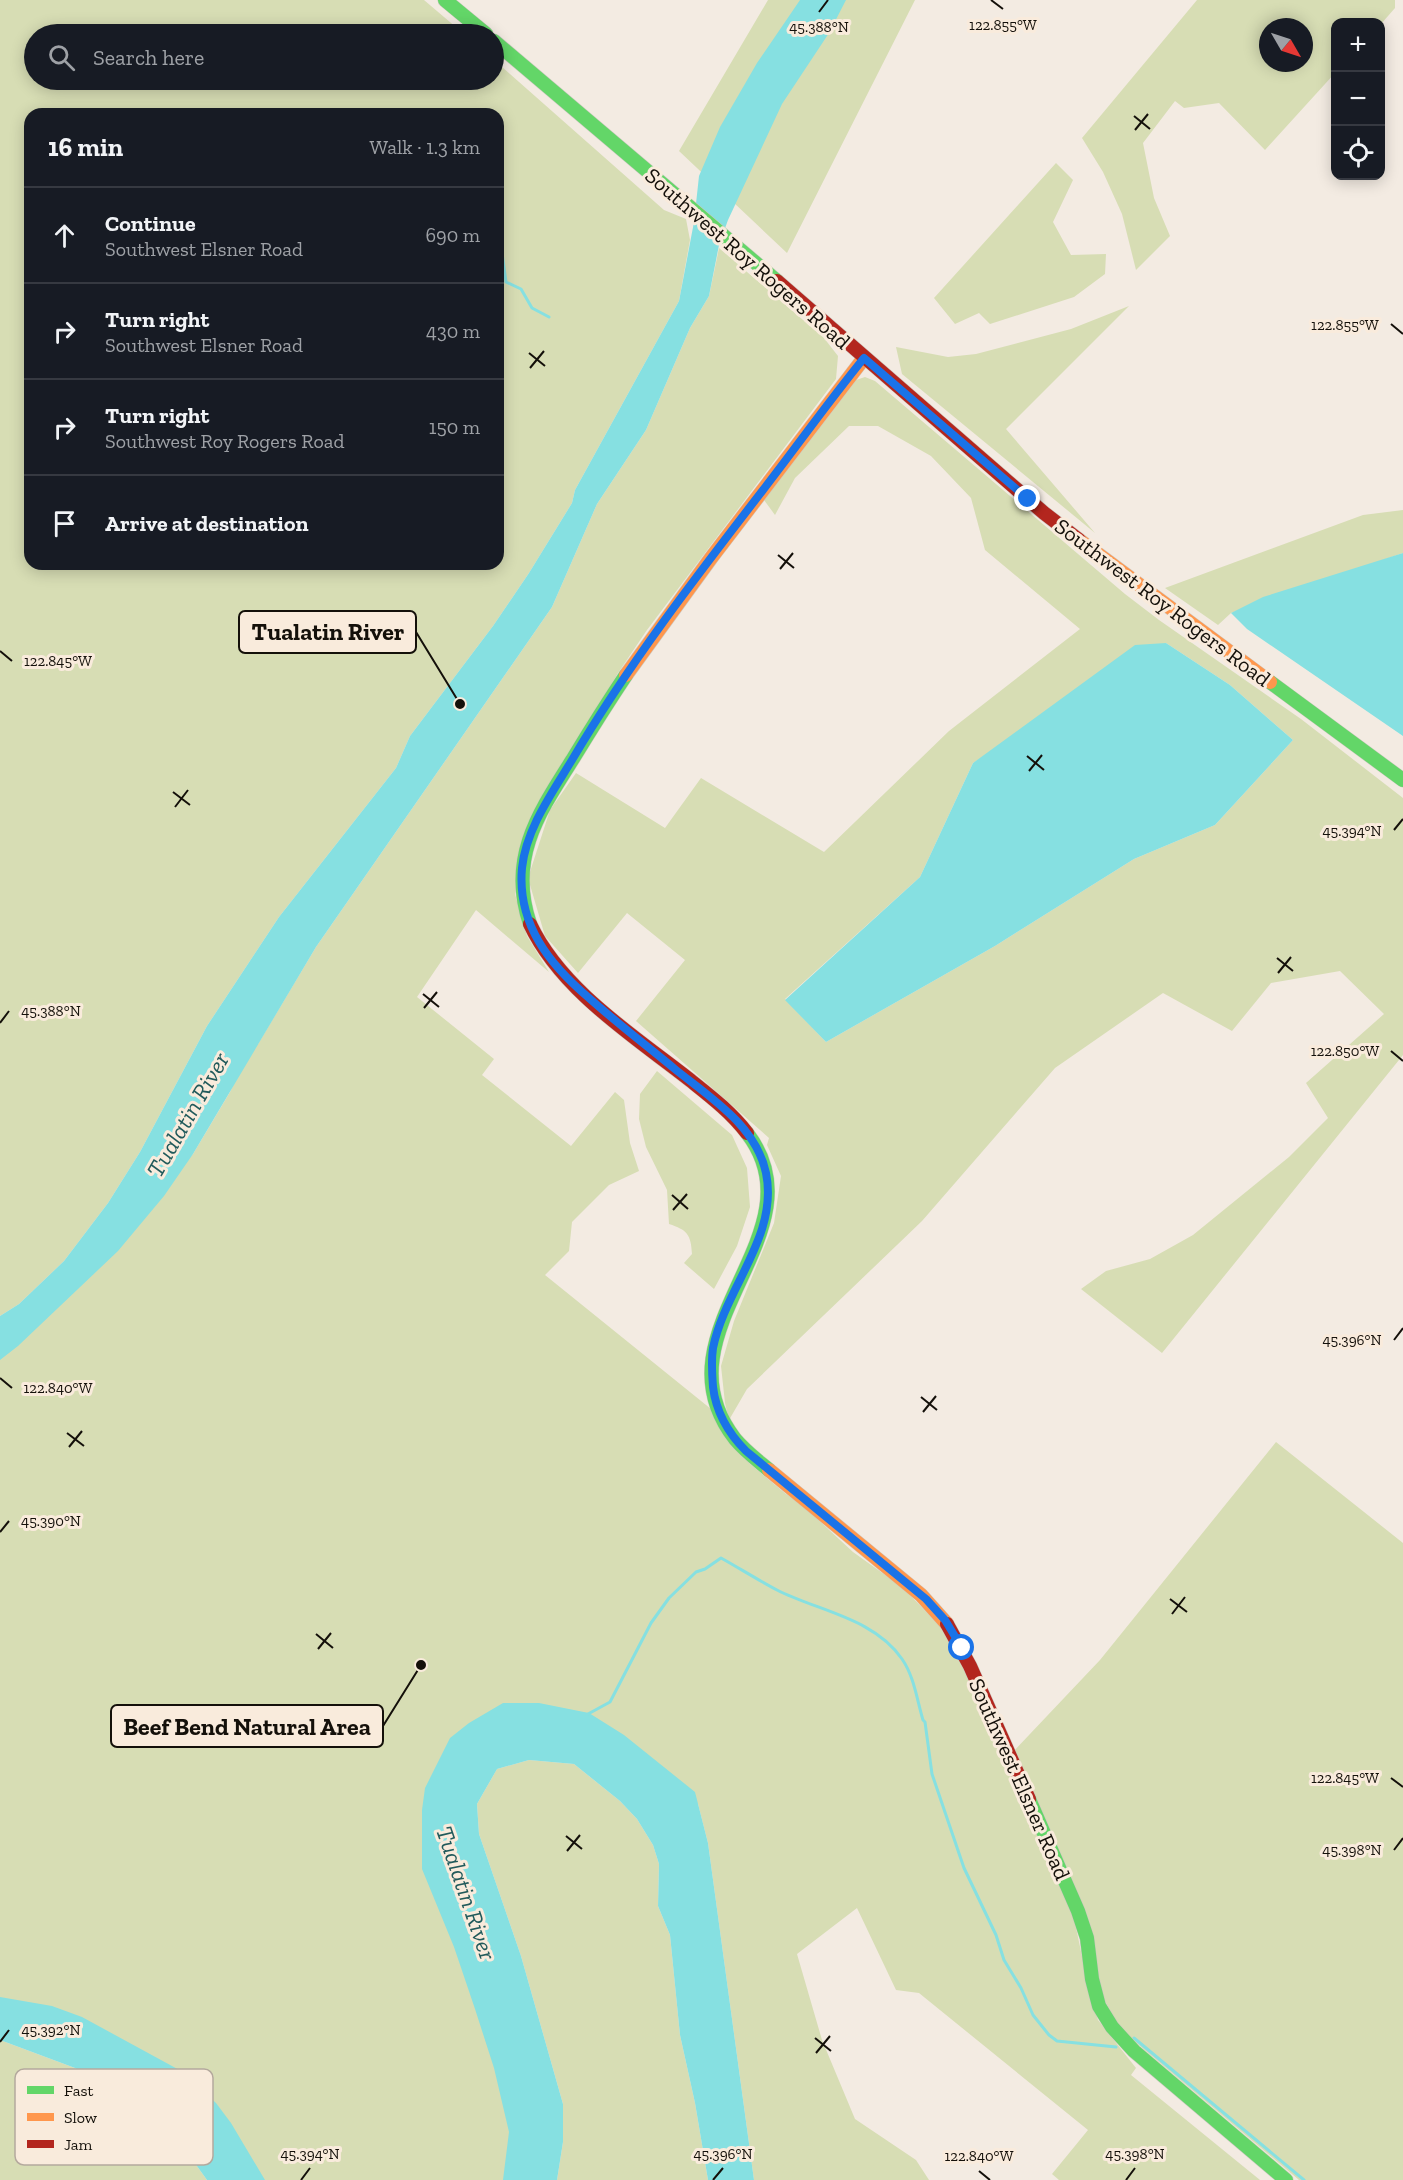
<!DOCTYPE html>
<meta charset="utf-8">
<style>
body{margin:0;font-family:"Zilla Slab",serif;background:#20242c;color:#f1f3f6}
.controls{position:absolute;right:18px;top:18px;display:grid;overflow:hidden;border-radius:12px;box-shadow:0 3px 15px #0003}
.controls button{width:54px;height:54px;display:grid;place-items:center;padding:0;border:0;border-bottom:2px solid #363941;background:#171b24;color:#f1f3f6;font:30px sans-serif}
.compass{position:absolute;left:1259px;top:18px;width:54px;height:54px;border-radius:50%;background:#171b24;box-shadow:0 3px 15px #0003;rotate:129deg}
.stop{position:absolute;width:18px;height:18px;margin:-14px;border:4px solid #1a73e8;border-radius:50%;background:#fff}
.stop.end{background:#1a73e8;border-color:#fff;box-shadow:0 2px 6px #0008}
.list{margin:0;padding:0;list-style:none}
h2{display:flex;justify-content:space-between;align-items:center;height:78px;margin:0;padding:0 24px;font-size:26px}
h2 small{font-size:20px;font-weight:400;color:#9ea1a6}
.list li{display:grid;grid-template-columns:39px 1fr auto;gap:18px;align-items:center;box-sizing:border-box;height:96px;padding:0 24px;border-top:2px solid #363941}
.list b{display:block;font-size:22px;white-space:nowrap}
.list p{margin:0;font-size:20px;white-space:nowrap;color:#9ea1a6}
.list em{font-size:20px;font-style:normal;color:#9ea1a6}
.icon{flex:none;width:33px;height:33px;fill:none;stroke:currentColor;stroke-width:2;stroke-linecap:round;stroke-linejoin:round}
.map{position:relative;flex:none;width:1403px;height:2180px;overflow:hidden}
.search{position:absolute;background:#171b24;box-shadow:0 3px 15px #0003;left:24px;top:24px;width:480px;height:66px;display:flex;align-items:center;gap:15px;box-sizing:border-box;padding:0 21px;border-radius:33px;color:#9ea1a6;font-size:22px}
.panel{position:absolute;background:#171b24;box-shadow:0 3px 15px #0003;left:24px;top:108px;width:480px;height:462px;border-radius:18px}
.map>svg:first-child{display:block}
.green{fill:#d7ddb4;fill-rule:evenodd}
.water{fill:#86e0e1}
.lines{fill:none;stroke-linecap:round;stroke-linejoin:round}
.stream{stroke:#86e0e1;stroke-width:3}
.fast-casing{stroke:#cdc8c1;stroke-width:15}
.slow-casing{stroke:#cdc8c1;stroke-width:15}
.jam-casing{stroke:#cdc8c1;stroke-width:15}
.fast{stroke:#63d668;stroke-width:14}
.slow{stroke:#ff974d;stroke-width:14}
.jam{stroke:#b3261e;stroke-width:14}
.route{stroke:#1a73e8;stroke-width:8}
.ticks{fill:none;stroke:#14100a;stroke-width:2}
.labels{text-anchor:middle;stroke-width:6;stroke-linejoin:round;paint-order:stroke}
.street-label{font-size:22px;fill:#14100a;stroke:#f9ebdc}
.water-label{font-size:24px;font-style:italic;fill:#215a5b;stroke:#f9ebdc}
.key{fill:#f9ebdc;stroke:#b4a99d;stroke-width:1.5}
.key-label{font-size:16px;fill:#14100a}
.ticks-label{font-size:15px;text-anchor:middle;fill:#14100a;stroke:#f9ebdc;stroke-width:6;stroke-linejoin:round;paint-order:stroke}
.leader{fill:none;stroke:#14100a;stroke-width:2}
.callout-dot{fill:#14100a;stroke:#f9ebdc;stroke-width:2}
.callout{fill:#f9ebdc;stroke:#14100a;stroke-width:2}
.callout-label{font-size:24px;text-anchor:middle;font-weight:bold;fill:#14100a}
</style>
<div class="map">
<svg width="1403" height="2180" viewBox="0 0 1403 2180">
<rect width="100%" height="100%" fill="#f3ebe2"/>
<path class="green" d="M0 0H424L464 34H34V80H494V60L664 210 686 219 690 240 679 301 575 490 572 503 529 573 493 626 410 736 396 768 279 917 207 1026 140 1152 108 1203 64 1261 19 1304 0 1316ZM30 114H498V564H30Z
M768 0H915L787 253 679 151Z
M1197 0H1395V8L1381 24 1336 22 1335 73 1265 150 1219 103 1184 108 1175 101 1143 143 1154 198 1170 236 1136 270 1122 214 1103 172 1082 138ZM1268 27H1304V63H1268Z
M1056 163 1073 180 1053 222 1071 255 1106 254 1105 274 1074 297 990 324 979 313 955 324 934 298Z
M719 248 824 338 838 356 836 379 647 630 618 673 525 831 515 894 527 936 549 972 476 910 417 997 494 1059 482 1075 571 1146 615 1092 624 1100 630 1143 639 1171 609 1185 572 1222 569 1251 545 1275 711 1409 749 1463 786 1494 800 1503 853 1552 902 1587 947 1633 996 1737 1074 1918 1088 1985 1098 2020 1136 2068 1131 2075 1260 2180H1059L1052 2174 1088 2130 919 1993 896 1990 857 1908 797 1954 822 2040 855 2119 916 2160 929 2180H754L708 1843 698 1804 598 1766 511 1745 470 1814 540 2180H237L192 2112 0 2006V1346L193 1154 230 1092 254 1042 258 1044 316 947 552 607 597 504 646 430 690 328 709 296Z
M1129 306 1006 429 1095 533 902 374 896 347 948 357 976 354 1071 329Z
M865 377 875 381 1125 594 1159 620 1301 719 1403 798V1055L1162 1353 1081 1289 1106 1271 1150 1259 1193 1235 1289 1157 1328 1118 1306 1083 1384 1014 1340 971 1271 983 1232 1031 1163 993 1055 1068 922 1221 747 1389 729 1420 725 1403 721 1366 734 1321 774 1223 781 1176 767 1145 769 1138 636 1021 685 960 627 913 578 973 545 936 528 878 550 810 576 773 665 828 701 778 824 852 949 731 1080 629 985 550 971 498 931 456 878 426H849L795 478 775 515 764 500 856 380ZM1166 643 1230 685 1293 740 1215 825 1134 859 995 946 826 1042 785 999 920 877 973 763Z
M1403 510V553L1231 613 1218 625 1165 588 1363 515Z
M657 1071 732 1135 747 1168 750 1207 737 1246 714 1289 684 1263 692 1254C691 1234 687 1230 669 1224L667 1190 646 1147 639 1119 640 1094Z
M1276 1442 1403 1543V2180H1299L1121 2030 1096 1985 1080 1901 1012 1753 1100 1660Z
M529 1760 574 1764 620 1801 637 1819 653 1845 659 1864 658 1906 670 1935 680 2035 695 2103 708 2180H557L563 2142V2104L521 1956 479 1834 477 1804 497 1769Z
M0 2040 75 2068 153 2116 170 2138 181 2144 207 2180H0Z"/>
<path class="water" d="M800 0H846L829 33 782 104 728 220 719 245 709 296 690 328 646 430 597 504 552 607 316 947 193 1154 164 1196 118 1251 18 1346 0 1360V1316L19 1304 64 1261 108 1203 140 1152 207 1026 279 917 396 768 410 736 493 626 529 573 572 503 575 490 679 301 694 222 699 176 720 127 757 63Z
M1403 553V736L1247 629 1231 613 1263 597Z
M1166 643 1230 685 1293 740 1215 825 1134 859 995 946 826 1042 785 1000 920 877 973 763 1135 645Z
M503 1703H539L589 1713 624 1735 695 1792 708 1843 754 2180H708L695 2103 680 2035 670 1935 658 1906 659 1864 653 1845 637 1819 620 1801 574 1764 529 1760 497 1769 477 1804 479 1834 521 1956 563 2104V2142L557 2180H503L509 2132 494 2068 475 2009 454 1947 422 1869V1810L425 1788 450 1738 469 1723Z
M0 1997 52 2006 82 2017 183 2072 216 2103 231 2123 265 2180H207L181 2144 153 2116 75 2068 0 2040Z"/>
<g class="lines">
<path class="stream" d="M498 224 506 282 521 289 532 308 549 317
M588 1714 610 1702 651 1623 669 1598 696 1572 705 1569 721 1558C739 1568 758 1580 777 1590 818 1611 874 1618 902 1659 914 1676 917 1700 923 1720L925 1722 932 1774 964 1868 996 1935 1004 1960 1021 1988 1033 2015 1049 2035 1057 2041 1116 2047
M1134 2038 1304 2180"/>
<defs>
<path id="fast" d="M445 0 486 34
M494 41 777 281
M1270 682 1403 780
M530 924C507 857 540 811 574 757 591 729 608 702 626 675
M747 1133C825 1234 651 1331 735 1439 745 1451 757 1460 769 1470
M1029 1799 1078 1911 1087 1938 1092 1979 1099 2006 1112 2027 1134 2051 1286 2180"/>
<path id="slow" d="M1079 540 1270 682
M626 675 711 558 864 358
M769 1470 921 1595 947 1624"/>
<path id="jam" d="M777 281 1044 513 1079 540
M530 924C561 990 634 1036 690 1080 710 1096 731 1112 747 1133
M947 1624 970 1666 1029 1799"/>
</defs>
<use href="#fast" class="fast-casing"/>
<use href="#slow" class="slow-casing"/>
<use href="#jam" class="jam-casing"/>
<use href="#fast" class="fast"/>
<use href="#slow" class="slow"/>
<use href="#jam" class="jam"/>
</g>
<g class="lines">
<path class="route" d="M962 1648 945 1620 926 1599 746 1451C729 1434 716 1412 713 1387 712 1374 711 1361 713 1348 725 1288 779 1236 766 1173 756 1126 711 1098 676 1070 647 1046 617 1023 589 998 549 964 517 924 522 868 526 829 552 793 572 760 628 665 695 578 763 490 797 446 829 401 864 358L1028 499"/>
</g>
<path class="ticks" d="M991 0 1003 9M819 12 828 0M1134 116 1150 129M1135 130 1148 114M1391 324 1403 334M529 353 545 366M530 368 544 351M778 555 794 568M780 569 793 553M0 651 12 661M1027 756 1044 770M1029 771 1042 755M173 792 190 805M175 807 188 790M1394 830 1403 819M1277 958 1293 971M1278 973 1291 957M423 994 439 1007M424 1008 437 992M0 1023 9 1011M1391 1051 1403 1061M672 1195 688 1209M673 1210 687 1194M1394 1340 1403 1328M0 1378 12 1388M921 1397 937 1410M923 1412 936 1396M67 1433 84 1446M69 1447 82 1431M0 1532 9 1521M1170 1599 1187 1612M1172 1614 1185 1597M316 1634 333 1648M318 1649 331 1633M1391 1778 1403 1787M566 1836 582 1849M1394 1850 1403 1838M567 1851 580 1835M815 2038 831 2051M0 2042 9 2030M816 2053 830 2036M979 2171 990 2180M301 2180 310 2168M713 2180 723 2168M1126 2180 1135 2168"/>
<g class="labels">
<g class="street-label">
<text transform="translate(748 258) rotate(41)" y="8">Southwest Roy Rogers Road</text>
<text transform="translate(1163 602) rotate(37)" y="8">Southwest Roy Rogers Road</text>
<text transform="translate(1020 1779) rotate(66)" y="8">Southwest Elsner Road</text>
</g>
<g class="water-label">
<text transform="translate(188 1115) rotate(-60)" y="8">Tualatin River</text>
<text transform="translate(466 1893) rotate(71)" y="8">Tualatin River</text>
</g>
</g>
<rect x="15" y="2069" width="198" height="96" rx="9" class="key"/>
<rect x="27" y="2086" width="27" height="8" fill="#63d668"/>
<rect x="27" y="2113" width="27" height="8" fill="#ff974d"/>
<rect x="27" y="2140" width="27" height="8" fill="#b3261e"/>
<g class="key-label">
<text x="64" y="2096">Fast</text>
<text x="64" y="2123">Slow</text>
<text x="64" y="2150">Jam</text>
</g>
<g class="ticks-label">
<text x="1003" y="30">122.855°W</text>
<text x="819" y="32">45.388°N</text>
<text x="1345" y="330">122.855°W</text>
<text x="58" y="666">122.845°W</text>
<text x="1352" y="836">45.394°N</text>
<text x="51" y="1016">45.388°N</text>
<text x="1345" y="1056">122.850°W</text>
<text x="1352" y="1345">45.396°N</text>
<text x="58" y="1393">122.840°W</text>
<text x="51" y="1526">45.390°N</text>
<text x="1345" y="1783">122.845°W</text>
<text x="1352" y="1855">45.398°N</text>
<text x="51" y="2035">45.392°N</text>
<text x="310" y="2159">45.394°N</text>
<text x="723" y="2159">45.396°N</text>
<text x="1135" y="2159">45.398°N</text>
<text x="979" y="2161">122.840°W</text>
</g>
<path class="leader" d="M460 704L416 632M421 1665L383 1726"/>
<g class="callout-dot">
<circle cx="460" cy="704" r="6"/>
<circle cx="421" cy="1665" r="6"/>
</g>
<g class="callout">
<rect x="239" y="611" width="177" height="42" rx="6"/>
<rect x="111" y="1705" width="272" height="42" rx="6"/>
</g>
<g class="callout-label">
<text x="328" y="640">Tualatin River</text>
<text x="247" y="1735">Beef Bend Natural Area</text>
</g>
</svg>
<div class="controls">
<button>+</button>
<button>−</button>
<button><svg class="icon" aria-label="locate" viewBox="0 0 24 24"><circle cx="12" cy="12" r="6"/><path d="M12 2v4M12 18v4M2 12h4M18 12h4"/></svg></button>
</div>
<svg class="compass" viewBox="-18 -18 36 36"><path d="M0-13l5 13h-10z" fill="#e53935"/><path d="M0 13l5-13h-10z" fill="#9ea1a6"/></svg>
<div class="stop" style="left:962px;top:1648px"></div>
<div class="stop end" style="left:1028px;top:499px"></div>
<div class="search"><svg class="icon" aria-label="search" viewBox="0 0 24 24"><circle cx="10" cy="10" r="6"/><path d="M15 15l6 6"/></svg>Search here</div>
<section class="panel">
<h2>16 min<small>Walk · 1.3 km</small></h2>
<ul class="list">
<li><svg class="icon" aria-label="ahead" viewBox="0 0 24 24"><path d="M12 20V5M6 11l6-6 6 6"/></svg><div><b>Continue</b><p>Southwest Elsner Road</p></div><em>690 m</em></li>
<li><svg class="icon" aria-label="right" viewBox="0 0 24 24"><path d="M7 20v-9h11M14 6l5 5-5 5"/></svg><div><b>Turn right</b><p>Southwest Elsner Road</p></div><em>430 m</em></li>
<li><svg class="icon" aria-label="right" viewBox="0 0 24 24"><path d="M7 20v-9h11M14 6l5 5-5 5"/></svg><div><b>Turn right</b><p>Southwest Roy Rogers Road</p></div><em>150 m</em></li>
<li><svg class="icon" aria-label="arrive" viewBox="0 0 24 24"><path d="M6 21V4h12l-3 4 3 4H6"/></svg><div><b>Arrive at destination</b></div></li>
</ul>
</section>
</div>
